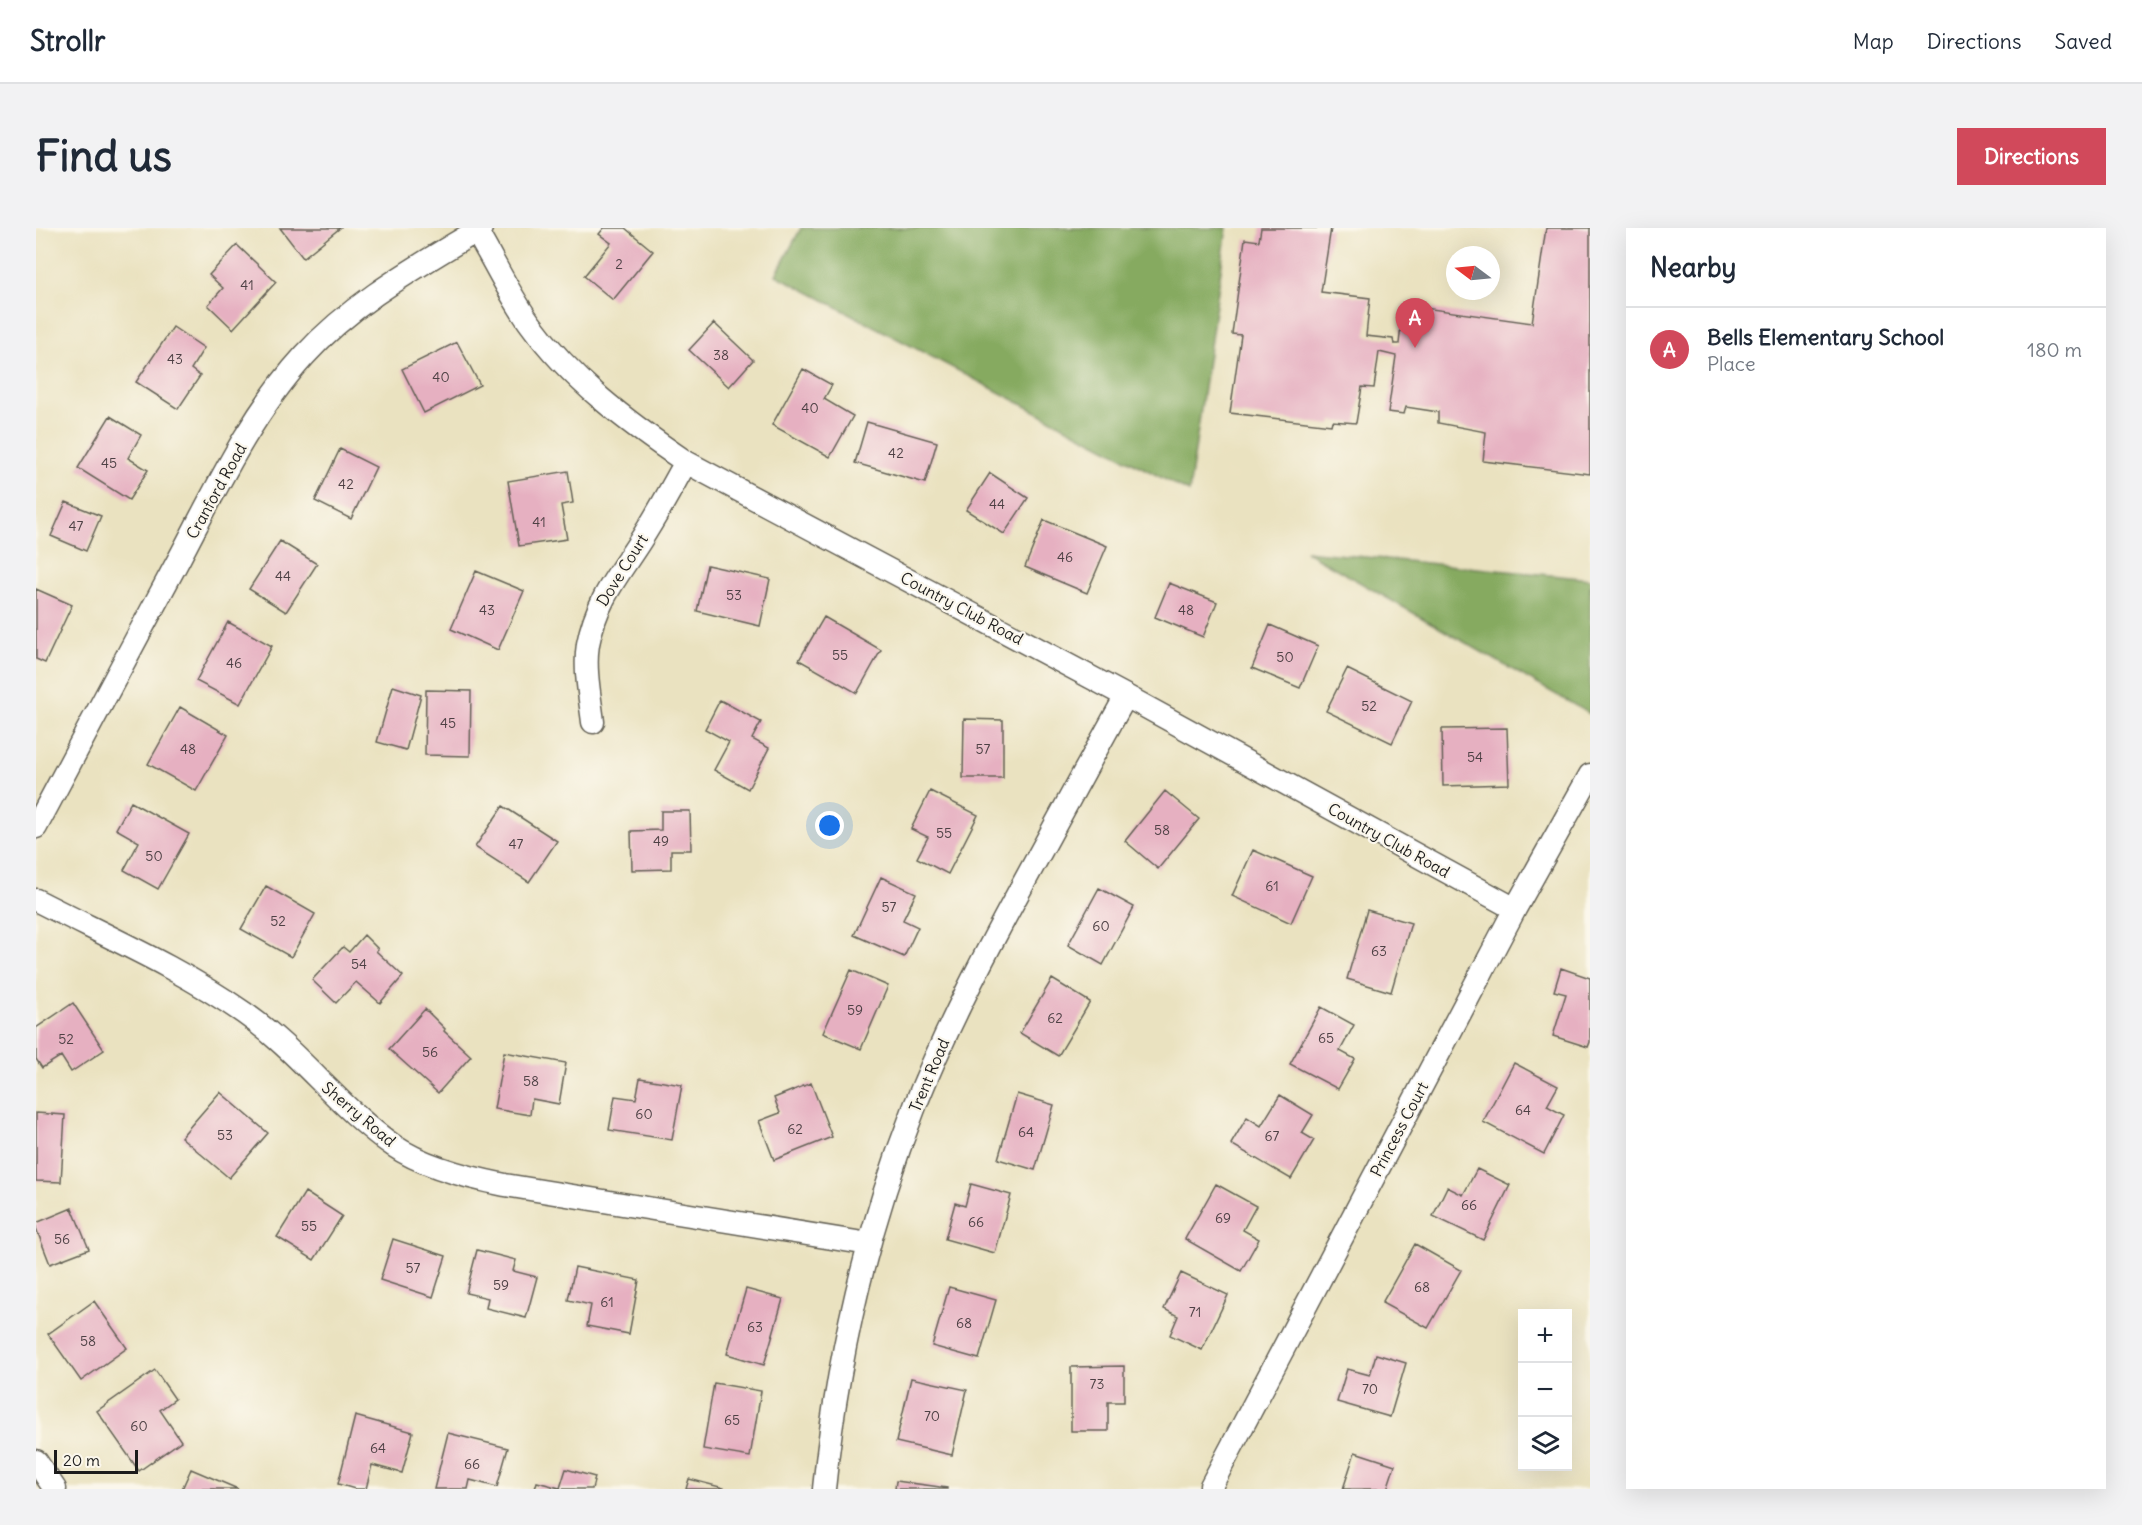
<!DOCTYPE html>
<meta charset="utf-8">
<style>
body{margin:0;font-family:Delius,sans-serif;background:#f2f2f3;color:#1f2937}
.controls{position:absolute;right:18px;bottom:18px;display:grid;overflow:hidden;border-radius:0px;box-shadow:0 6px 24px #0002}
.controls button{width:54px;height:54px;display:grid;place-items:center;padding:0;border:0;border-bottom:2px solid #e0e1e3;background:#fff;color:#1f2937;font:30px sans-serif}
.compass{position:absolute;left:1410px;top:18px;width:54px;height:54px;border-radius:50%;background:#fff;box-shadow:0 6px 24px #0002;rotate:286deg}
.scale{position:absolute;left:18px;bottom:15px;width:84px;box-sizing:border-box;padding-left:6px;border:3px solid #1c1c1c;border-top:0;font-size:16px;line-height:21px;white-space:nowrap;color:#1c1c1c;-webkit-text-stroke:4px #fbf7ec;paint-order:stroke}
.you{position:absolute;left:794px;top:598px;width:21px;height:21px;margin:-15px;border:4px solid #fff;border-radius:50%;background:#1a73e8;box-shadow:0 0 0 9px #1a73e833}
.badge{display:grid;place-items:center;width:39px;height:39px;border-radius:50%;background:#d1495b;color:#fff;font-size:20px;font-weight:700}
.pin{position:absolute;translate:-50% -50px;filter:drop-shadow(0 2px 3px #0008)}
.pin::after{content:'';position:absolute;top:32px;width:21px;height:18px;background:inherit;clip-path:polygon(0 0,100% 0,50% 100%)}
.list{margin:0;padding:0;list-style:none}
h2{display:flex;justify-content:space-between;align-items:center;height:78px;margin:0;padding:0 24px;font-size:26px}
h2 small{font-size:20px;font-weight:400;color:#747a83}
.list li{display:grid;grid-template-columns:39px 1fr auto;gap:18px;align-items:center;box-sizing:border-box;height:84px;padding:0 24px;border-top:2px solid #e0e1e3}
.list b{display:block;font-size:22px;white-space:nowrap}
.list p{margin:0;font-size:20px;white-space:nowrap;color:#747a83}
.list em{font-size:20px;font-style:normal;color:#747a83}
.icon{flex:none;width:33px;height:33px;fill:none;stroke:currentColor;stroke-width:2;stroke-linecap:round;stroke-linejoin:round}
.map{position:relative;flex:none;width:1554px;height:1261px;overflow:hidden;border-radius:0px}
header{display:flex;align-items:center;gap:36px;box-sizing:border-box;height:84px;padding:0 30px;background:#fff;border-bottom:2px solid #e0e1e3}
header strong{font-size:28px}
nav{display:flex;gap:33px;margin-inline-start:auto;font-size:21px}
.intro{display:flex;align-items:center;justify-content:space-between;box-sizing:border-box;height:144px;padding:0 36px}
h1{margin:0;font-size:42px}
.button{padding:15px 27px;border-radius:0px;background:#d1495b;color:#fff;font-size:21px;font-weight:700}
main{display:flex;gap:36px;padding:0 36px}
aside{flex:1;background:#fff;border-radius:0px;box-shadow:0 6px 24px #0002}
.map>svg:first-child{display:block}
.forest{fill:#86aa60;stroke:#51633e;stroke-width:1.5}
.building{fill:#e6b0c1}
.lines{fill:none;stroke-linecap:round;stroke-linejoin:round}
.street-casing{stroke:#646155;stroke-width:25}
.street{stroke:#fff;stroke-width:22}
.labels{text-anchor:middle;stroke-width:4.5;stroke-linejoin:round;paint-order:stroke}
.number-label{font-size:14px;fill:#4e4145}
.street-label{font-size:16px;fill:#1c1c1c;stroke:#fbf7ec}
</style>
<header>
<strong>Strollr</strong>
<nav><a>Map</a><a>Directions</a><a>Saved</a></nav>
</header>
<div class="intro"><h1>Find us</h1><a class="button">Directions</a></div>
<main>
<div class="map">
<svg width="1554" height="1261" viewBox="0 0 1554 1261">
<rect width="100%" height="100%" fill="#fbf7ec"/>
<filter id="ink" filterUnits="userSpaceOnUse"><feTurbulence type="fractalNoise" baseFrequency=".0167" numOctaves="2"/><feDisplacementMap in="SourceGraphic" scale="12" xChannelSelector="R" yChannelSelector="G"/><feConvolveMatrix kernelMatrix="1 2 1 2 8 2 1 2 1" color-interpolation-filters="sRGB"/></filter>
<filter id="wash" filterUnits="userSpaceOnUse"><feTurbulence type="fractalNoise" baseFrequency=".008" numOctaves="4" result="noise"/><feDisplacementMap in="SourceGraphic" scale="24" xChannelSelector="R" yChannelSelector="G"/><feGaussianBlur stdDeviation="1.35" result="paint"/><feColorMatrix in="noise" values="0 0 0 0 0 0 0 0 0 0 0 0 0 0 0 0 0 1.4 0 .05"/><feComposite in="paint" operator="in"/></filter>
<g filter="url(#wash)">
<rect width="100%" height="100%" fill="#eae2c0"/>
<path class="forest" d="M765 0H1191L1153 264 740 47Z
M1269 323 1554 351V486Z"/>
<g id="blocks">
<path class="building" d="M244 0H304L267 30Z
M568 0H589L617 23 577 72 548 48 575 15 563 6Z
M1225 0H1295L1285 64 1334 70 1330 108 1357 111 1358 116H1363L1367 77 1496 95 1510 0H1554V246L1447 233 1450 204 1402 195V184L1370 179 1368 186 1352 184 1360 128 1343 124 1338 160 1326 159 1320 195 1296 193 1295 197 1194 185 1205 107 1196 106 1209 11 1223 13Z
M201 17 240 54 197 101 172 77 187 60 173 47Z
M678 95 717 132 693 159 653 122Z
M137 99 168 120 155 141 164 148 142 181 100 154Z
M421 114 444 157 388 185 366 141Z
M767 141 796 157 788 171 817 188 794 229 736 197Z
M74 188 105 207 92 230 112 242 93 272 42 240Z
M831 194 901 214 889 255 819 235Z
M304 221 340 239 315 291 279 273Z
M532 243 537 275 525 277 531 311 483 318 472 253Z
M954 245 992 270 968 306 930 282Z
M30 274 65 288 50 323 15 308Z
M1008 292 1071 318 1051 365 989 339Z
M244 313 281 336 250 384 213 361Z
M671 337 734 351 724 398 661 383Z
M440 343 488 363 462 422 415 401Z
M1133 355 1181 374 1167 409 1119 389Z
M0 361 36 377 9 435 0 431Z
M788 389 845 422 821 465 763 432Z
M192 394 236 418 204 476 160 453Z
M1234 397 1282 418 1264 460 1216 440Z
M1311 441 1376 473 1356 515 1290 483Z
M357 458 385 467 370 522 341 514Z
M390 462 435 463 434 528 389 527Z
M684 472 725 494 716 511 733 520 712 561 678 542 693 514 669 501Z
M144 479 192 507 160 563 112 536Z
M928 491 967 492V550H927Z
M1471 500 1473 556 1407 558 1406 501Z
M894 563 942 587 912 646 881 630 892 609 875 601Z
M1129 563 1163 591 1122 641 1089 613Z
M95 574 153 606 122 661 88 642 103 614 80 601Z
M467 578 521 613 493 654 439 619Z
M625 583H654L655 622H635V641L596 642 595 603 625 602Z
M1217 622 1276 648 1255 695 1196 668Z
M845 649 880 665 867 692 882 699 868 729 818 707Z
M230 658 279 686 255 729 205 701Z
M1063 660 1098 679 1067 737 1032 717Z
M1331 682 1375 695 1355 764 1311 751Z
M328 707 342 721 340 723 367 748 344 775 320 754 300 775 276 752 307 719 313 724Z
M1525 740 1554 750V814L1552 819 1517 808 1530 766 1518 763Z
M815 742 852 758 825 821 787 805Z
M1016 751 1054 774 1022 828 984 805Z
M37 775 68 822 35 844 25 828 6 840 0 831V800Z
M1285 779 1318 797 1304 823 1319 831 1302 861 1254 836Z
M389 781 409 801 408 803 435 828 402 865 353 821Z
M468 824 530 835 523 876 496 871 494 887 458 881Z
M1478 835 1522 858 1511 878 1528 887 1508 926 1447 894Z
M604 850 646 857 636 912 573 902 579 868 600 871Z
M775 855 796 909 738 932 723 893 744 885 738 870Z
M184 864 232 905 193 950 145 909Z
M981 866 1018 877 999 942 962 931Z
M1244 867 1277 887 1266 905 1278 912 1255 951 1195 916 1211 889 1225 898Z
M0 885 29 887 25 954 0 953Z
M1441 941 1474 957 1447 1012 1397 988 1411 959 1427 967Z
M935 956 975 967 959 1025 909 1011 919 975 929 978Z
M1180 956 1220 978 1207 1002 1223 1011 1205 1043 1149 1011Z
M269 964 306 988 278 1032 241 1009Z
M36 980 53 1021 14 1036 0 1000V995Z
M357 1011 410 1028 397 1069 344 1052Z
M1379 1016 1425 1042 1392 1100 1346 1075Z
M441 1022 480 1032 477 1043 501 1049 490 1090 450 1080 452 1070 430 1065Z
M539 1039 603 1052 593 1106 551 1098 555 1077 532 1072Z
M1145 1045 1192 1067 1166 1122 1134 1107 1142 1088 1128 1081Z
M913 1059 960 1072 943 1131 896 1118Z
M710 1061 747 1071 728 1137 691 1126Z
M58 1073 91 1120 45 1153 12 1106Z
M1340 1126 1370 1135 1354 1189 1301 1174 1311 1141 1334 1147Z
M1088 1138V1174H1072V1203H1035V1139Z
M119 1142 139 1171 124 1182 145 1213 103 1243 61 1183Z
M875 1150 931 1162 916 1227 860 1214Z
M678 1155 725 1163 714 1229 667 1221Z
M319 1188 377 1204 366 1245 336 1237 330 1261H319L302 1256Z
M412 1205 472 1220 461 1259 434 1252 432 1261H398Z
M1319 1224 1359 1237 1351 1261H1307Z
M155 1241 202 1261H146Z
M530 1241 559 1249 556 1261H499L501 1254 524 1260Z
M653 1251 688 1260V1261H650Z
M860 1253 911 1260V1261H859Z"/>
</g>
</g>
<g filter="url(#ink)">
<use href="#blocks" fill-opacity="0" stroke="#646155" stroke-width="1.5"/>
<g class="lines">
<defs>
<path id="street" d="M440 3C458 33 473 66 493 94 535 152 591 194 650 234L1090 468 1479 681
M557 494C554 469 548 441 552 416 561 368 587 342 611 302 625 280 637 257 650 234
M0 599C48 509 95 420 143 331 180 261 215 186 269 127 318 73 383 38 445 0
M0 672C70 708 144 740 208 785 263 823 303 880 358 918 387 938 434 950 469 957L833 1016
M0 1233 19 1261
M1175 1258 1479 681 1554 547
M788 1261C801 1130 831 1001 879 878 911 798 951 722 992 647 1025 587 1057 527 1090 468"/>
</defs>
<use href="#street" class="street-casing"/>
<use href="#street" class="street"/>
</g>
</g>
<g class="labels">
<g class="number-label">
<text x="583" y="41">2</text>
<text x="211" y="62">41</text>
<text x="685" y="132">38</text>
<text x="139" y="136">43</text>
<text x="405" y="154">40</text>
<text x="774" y="185">40</text>
<text x="860" y="230">42</text>
<text x="73" y="240">45</text>
<text x="310" y="261">42</text>
<text x="961" y="281">44</text>
<text x="503" y="299">41</text>
<text x="40" y="303">47</text>
<text x="1029" y="334">46</text>
<text x="247" y="353">44</text>
<text x="698" y="372">53</text>
<text x="451" y="387">43</text>
<text x="1150" y="387">48</text>
<text x="804" y="432">55</text>
<text x="1249" y="434">50</text>
<text x="198" y="440">46</text>
<text x="1333" y="483">52</text>
<text x="412" y="500">45</text>
<text x="152" y="526">48</text>
<text x="947" y="526">57</text>
<text x="1439" y="534">54</text>
<text x="1126" y="607">58</text>
<text x="908" y="610">55</text>
<text x="625" y="618">49</text>
<text x="480" y="621">47</text>
<text x="118" y="633">50</text>
<text x="1236" y="663">61</text>
<text x="853" y="684">57</text>
<text x="242" y="698">52</text>
<text x="1065" y="703">60</text>
<text x="1343" y="728">63</text>
<text x="323" y="741">54</text>
<text x="819" y="787">59</text>
<text x="1019" y="795">62</text>
<text x="1290" y="815">65</text>
<text x="30" y="816">52</text>
<text x="394" y="829">56</text>
<text x="495" y="858">58</text>
<text x="1487" y="887">64</text>
<text x="608" y="891">60</text>
<text x="759" y="906">62</text>
<text x="990" y="909">64</text>
<text x="189" y="912">53</text>
<text x="1236" y="913">67</text>
<text x="1433" y="982">66</text>
<text x="1187" y="995">69</text>
<text x="940" y="999">66</text>
<text x="273" y="1003">55</text>
<text x="26" y="1016">56</text>
<text x="377" y="1045">57</text>
<text x="465" y="1062">59</text>
<text x="1386" y="1064">68</text>
<text x="571" y="1079">61</text>
<text x="1159" y="1089">71</text>
<text x="928" y="1100">68</text>
<text x="719" y="1104">63</text>
<text x="52" y="1118">58</text>
<text x="1061" y="1161">73</text>
<text x="1334" y="1166">70</text>
<text x="896" y="1193">70</text>
<text x="696" y="1197">65</text>
<text x="103" y="1203">60</text>
<text x="342" y="1225">64</text>
<text x="436" y="1241">66</text>
</g>
<g class="street-label">
<text transform="translate(180 263) rotate(-61)" y="6">Cranford Road</text>
<text transform="translate(586 342) rotate(-58)" y="6">Dove Court</text>
<text transform="translate(926 380) rotate(28)" y="6">Country Club Road</text>
<text transform="translate(1353 612) rotate(29)" y="6">Country Club Road</text>
<text transform="translate(893 847) rotate(-67)" y="6">Trent Road</text>
<text transform="translate(323 886) rotate(40)" y="6">Sherry Road</text>
<text transform="translate(1363 901) rotate(-62)" y="6">Princess Court</text>
</g>
</g>
</svg>
<div class="controls">
<button>+</button>
<button>−</button>
<button><svg class="icon" aria-label="layers" viewBox="0 0 24 24"><path d="M12 4l9 5-9 5-9-5zM3 14l9 5 9-5"/></svg></button>
</div>
<svg class="compass" viewBox="-18 -18 36 36"><path d="M0-13l5 13h-10z" fill="#e53935"/><path d="M0 13l5-13h-10z" fill="#747a83"/></svg>
<div class="scale">20 m</div>
<div class="you"></div>
<div class="pin badge" style="left:1379px;top:120px">A</div>
</div>
<aside>
<h2>Nearby<small></small></h2>
<ul class="list">
<li><span class="badge">A</span><div><b>Bells Elementary School</b><p>Place</p></div><em>180 m</em></li>
</ul>
</aside>
</main>
